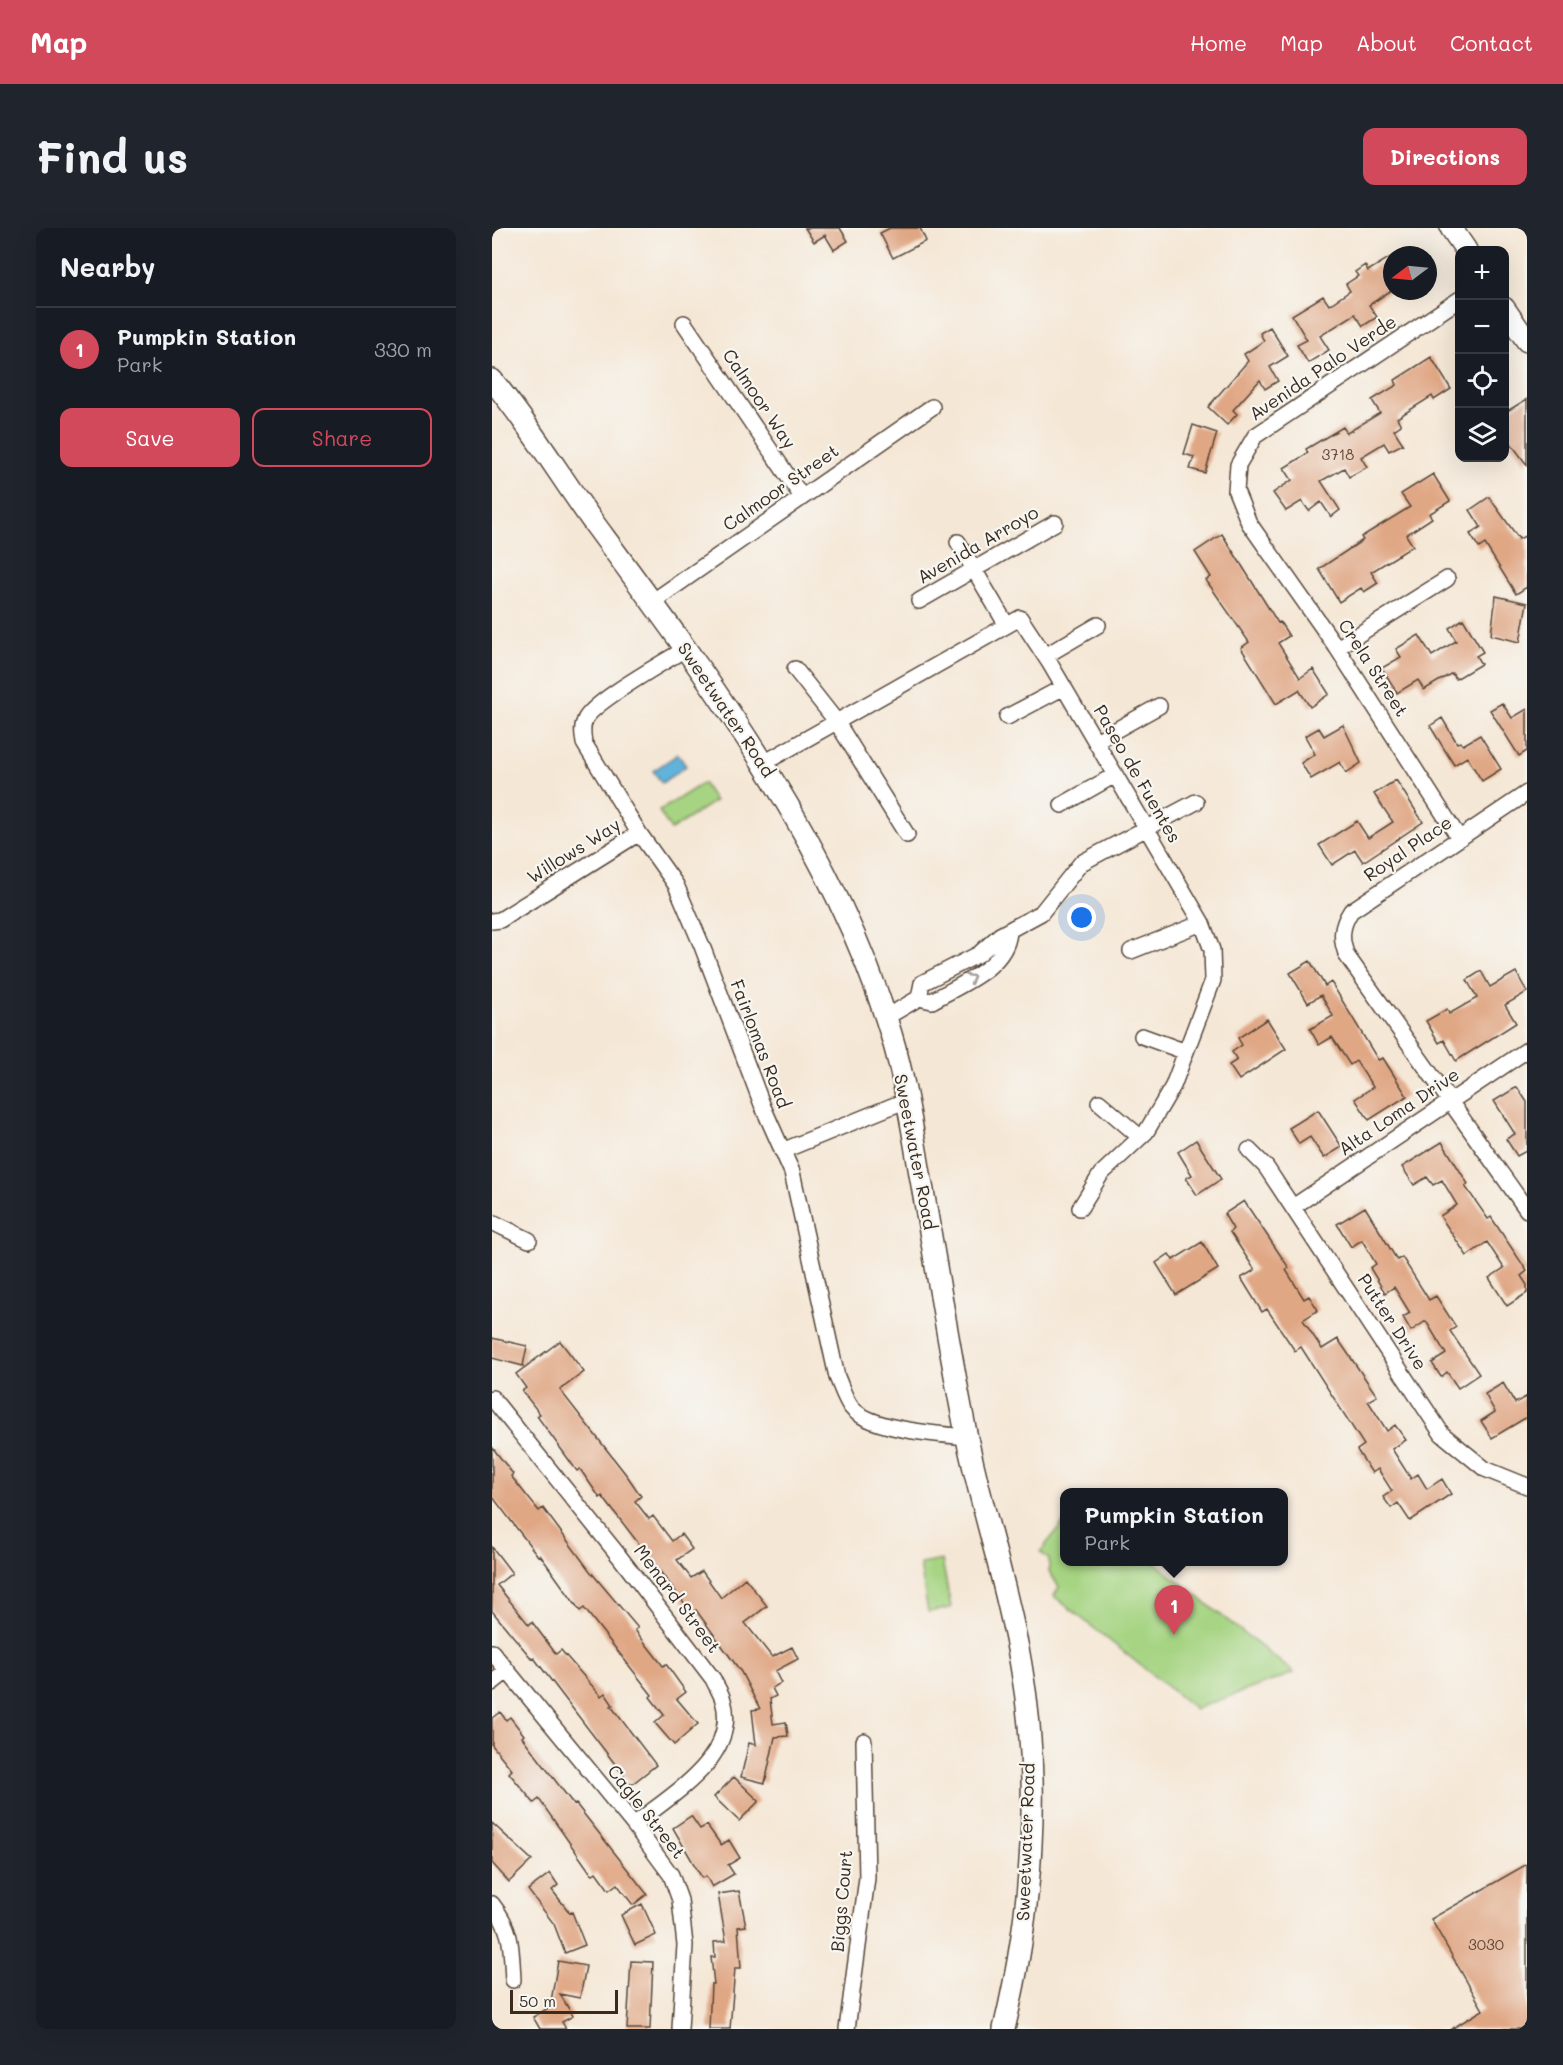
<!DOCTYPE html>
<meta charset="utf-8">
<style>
body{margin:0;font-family:Mali,sans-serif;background:#20242c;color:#f1f3f6}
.controls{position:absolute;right:18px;top:18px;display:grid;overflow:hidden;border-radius:12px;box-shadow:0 6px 24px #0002}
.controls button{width:54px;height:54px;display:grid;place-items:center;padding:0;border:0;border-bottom:2px solid #363941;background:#171b24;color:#f1f3f6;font:30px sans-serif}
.compass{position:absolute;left:891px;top:18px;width:54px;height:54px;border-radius:50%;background:#171b24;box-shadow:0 6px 24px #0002;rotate:254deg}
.scale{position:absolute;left:18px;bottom:15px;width:108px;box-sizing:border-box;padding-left:6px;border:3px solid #3b2a1e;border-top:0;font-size:16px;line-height:21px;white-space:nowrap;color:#3b2a1e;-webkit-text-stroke:4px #f6f6f2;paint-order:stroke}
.you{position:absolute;left:590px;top:690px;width:21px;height:21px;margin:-15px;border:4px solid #fff;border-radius:50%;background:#1a73e8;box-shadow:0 0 0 9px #1a73e833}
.badge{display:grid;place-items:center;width:39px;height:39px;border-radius:50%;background:#d1495b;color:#fff;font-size:20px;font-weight:700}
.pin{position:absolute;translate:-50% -50px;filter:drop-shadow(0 2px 3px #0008)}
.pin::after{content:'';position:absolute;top:32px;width:21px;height:18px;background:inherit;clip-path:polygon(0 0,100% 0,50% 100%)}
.popup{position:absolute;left:568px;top:1260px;width:228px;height:78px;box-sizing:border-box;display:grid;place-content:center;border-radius:12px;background:#171b24;filter:drop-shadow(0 2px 4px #0005);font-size:20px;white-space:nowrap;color:#9ea1a6}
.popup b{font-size:22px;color:#f1f3f6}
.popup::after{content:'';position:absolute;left:50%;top:100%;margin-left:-12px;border:12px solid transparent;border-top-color:#171b24}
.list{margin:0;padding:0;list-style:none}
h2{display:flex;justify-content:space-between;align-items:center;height:78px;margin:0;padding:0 24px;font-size:26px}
h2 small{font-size:20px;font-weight:400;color:#9ea1a6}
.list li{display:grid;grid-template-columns:39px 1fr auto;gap:18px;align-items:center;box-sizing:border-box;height:84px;padding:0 24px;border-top:2px solid #363941}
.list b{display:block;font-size:22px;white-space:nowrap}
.list p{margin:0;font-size:20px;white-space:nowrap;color:#9ea1a6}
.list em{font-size:20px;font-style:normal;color:#9ea1a6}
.actions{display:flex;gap:12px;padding:18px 24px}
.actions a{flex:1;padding:14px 0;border:2px solid #d1495b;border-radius:12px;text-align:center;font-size:21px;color:#d1495b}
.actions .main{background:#d1495b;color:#fff}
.icon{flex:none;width:33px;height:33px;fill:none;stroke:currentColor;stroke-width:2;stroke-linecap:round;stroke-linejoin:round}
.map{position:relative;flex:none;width:1035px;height:1801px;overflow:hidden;border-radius:12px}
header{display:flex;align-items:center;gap:36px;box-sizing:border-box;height:84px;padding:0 30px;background:#d1495b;color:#fff}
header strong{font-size:28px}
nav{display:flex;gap:33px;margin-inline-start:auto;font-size:21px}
.intro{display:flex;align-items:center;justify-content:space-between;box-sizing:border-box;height:144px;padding:0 36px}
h1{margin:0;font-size:42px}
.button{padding:15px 27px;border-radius:12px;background:#d1495b;color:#fff;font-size:21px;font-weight:700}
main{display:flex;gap:36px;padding:0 36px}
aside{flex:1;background:#171b24;border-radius:12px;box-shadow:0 6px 24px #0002}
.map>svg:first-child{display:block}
.green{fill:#a6d482;stroke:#707f50;stroke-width:1.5}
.water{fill:#60b3db;stroke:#4e6e7c;stroke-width:1.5}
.building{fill:#e0a785}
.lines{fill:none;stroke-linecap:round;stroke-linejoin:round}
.street-casing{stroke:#574639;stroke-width:18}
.secondary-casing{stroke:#574639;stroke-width:24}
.street{stroke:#fff;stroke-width:15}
.secondary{stroke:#fff;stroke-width:21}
.oneway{stroke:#a79f9a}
.labels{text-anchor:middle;stroke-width:4.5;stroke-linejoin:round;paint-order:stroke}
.number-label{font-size:15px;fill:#644938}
.street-label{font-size:18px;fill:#3b2a1e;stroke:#f6f6f2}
</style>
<header>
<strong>Map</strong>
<nav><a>Home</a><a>Map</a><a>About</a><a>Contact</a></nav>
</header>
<div class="intro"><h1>Find us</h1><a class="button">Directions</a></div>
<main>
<aside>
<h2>Nearby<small></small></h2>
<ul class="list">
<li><span class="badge">1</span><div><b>Pumpkin Station</b><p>Park</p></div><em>330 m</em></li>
</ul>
<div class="actions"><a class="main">Save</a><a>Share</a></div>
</aside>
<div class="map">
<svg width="1035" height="1801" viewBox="0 0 1035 1801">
<rect width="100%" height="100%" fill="#f6f6f2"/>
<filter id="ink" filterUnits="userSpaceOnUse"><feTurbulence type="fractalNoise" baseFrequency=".0167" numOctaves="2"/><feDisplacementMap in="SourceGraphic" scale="12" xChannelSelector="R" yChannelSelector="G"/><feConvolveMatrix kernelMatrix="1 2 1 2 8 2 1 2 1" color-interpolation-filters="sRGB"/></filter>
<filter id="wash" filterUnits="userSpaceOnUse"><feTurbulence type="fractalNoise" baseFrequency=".008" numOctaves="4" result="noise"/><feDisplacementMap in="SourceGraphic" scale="24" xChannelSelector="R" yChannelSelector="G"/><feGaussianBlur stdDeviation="1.35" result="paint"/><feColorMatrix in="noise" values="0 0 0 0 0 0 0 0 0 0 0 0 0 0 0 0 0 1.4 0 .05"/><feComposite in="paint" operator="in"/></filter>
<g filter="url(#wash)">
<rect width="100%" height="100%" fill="#f5e7d5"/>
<path class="green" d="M211 555 223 573 179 602 167 583Z
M572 1294V1334H662L802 1445 703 1481 562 1368 567 1359 557 1343V1331L548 1324Z
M450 1332 459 1380 436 1384 428 1336Z"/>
<path class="water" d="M186 526 194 538 170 555 161 543Z"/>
<g id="blocks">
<path class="building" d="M313 0H348L356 13 342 22 333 7 322 14Z
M398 0H428L434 13 401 30 388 5Z
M900 28V62L877 77 885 89 871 98 863 86 828 108 837 122 816 135 805 117 815 112 800 87 831 68 837 77 858 63 854 56 866 48 863 44 873 37 876 43Z
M778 99 796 128 778 139 786 153 773 161 768 152 741 182 745 186 735 197 716 179 756 133 752 126 772 113 768 105Z
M939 129 959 161 942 172 940 168 905 190 909 197 902 202 911 216 897 223 892 215 869 229 875 239 857 249 852 240 829 253 848 282 839 289 829 274 817 283 810 273 794 283 781 265 800 252 792 240 816 225 814 221 851 199 855 205 888 185 880 172 905 157 903 152Z
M1035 171V237L1012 206V185Z
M701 197 725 205 713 245 698 241 702 229 692 226Z
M941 246 958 273 937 286 940 290 914 307 921 318 879 344 886 355 872 364 869 360 847 374 827 341 871 312 869 309 918 279 909 266Z
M997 269 1027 311 1035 307V359L1024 366 993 316 987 320 978 306 989 299 978 282Z
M730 306 786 395 788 394 797 408 786 415 808 450 821 441 837 466 818 479 807 462 784 476 749 420 757 414 714 352 719 349 703 324Z
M1004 368 1035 375 1028 414 999 407Z
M971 391 991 424 984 428 989 436 964 451 960 445 932 462 926 452 905 465 890 440 909 429 904 421 927 407 940 428 964 413 957 400Z
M1010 475 1020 490 1035 481V523L1027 528 998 482Z
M950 490 965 515 968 514 971 517 988 507 1009 541 990 553 975 529 962 537 938 498Z
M851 497 869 535 854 545 848 534 819 551 809 535 823 526 813 508 827 500 832 508Z
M904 552 931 594 871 634 863 622 840 637 827 617 865 593 876 610 901 594 882 566Z
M818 733 833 758 839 754 886 832 891 830 915 868 877 892 863 871 881 859 864 833 858 837 840 809 827 817 818 801 841 788 829 767 816 775 798 745Z
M989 743 998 759 1024 744 1035 764 1013 777 1024 795 964 833 952 812 947 815 934 793 955 781 957 786 985 770 975 752Z
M775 791 794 821 747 852 737 837 745 832 740 824 750 817 746 810Z
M1025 859 1035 874V925L1034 923 1025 928 1014 911 1023 906 1002 873Z
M826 882 850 919 832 930 818 909 807 916 797 900Z
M704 912 729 951 705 967 694 950 700 947 686 924Z
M950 914 976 956 973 958 996 991 999 989 1035 1043 1029 1048 1035 1057V1065L1015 1078 997 1050 1012 1040 995 1014 975 1028 948 988 965 977 950 952 941 957 935 949 922 957 910 939Z
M752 973 797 1040 794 1042 812 1071 817 1068 826 1082 811 1092 830 1121 846 1111 885 1168 876 1173 895 1203 903 1197 914 1212 900 1221 919 1251 926 1246 935 1261 950 1251 959 1266 918 1293 906 1275 899 1280 891 1269 900 1263 886 1241 880 1245 865 1222 872 1217 809 1119 803 1123 775 1081 770 1084 749 1050 763 1042 738 1004 741 1001 732 986Z
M873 979 905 1032 910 1029 937 1072 944 1068 964 1099 958 1103 987 1146 966 1160 955 1144 949 1149 940 1135 954 1126 934 1093 919 1103 911 1089 918 1085 902 1059 893 1065 878 1040 884 1036 870 1012 859 1019 845 996Z
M710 1014 726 1041 684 1067 664 1035 677 1026 681 1032Z
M0 1110 35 1118 31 1138 0 1130Z
M68 1113 92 1144 68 1162 136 1249 149 1268 143 1273 157 1291 161 1288 180 1313 189 1306 200 1321 185 1332 199 1350 210 1343 229 1370 253 1350 275 1378 253 1395 280 1429 300 1419 306 1431 283 1443 289 1455 280 1460 284 1468 278 1471 281 1496 294 1494 296 1508 283 1509 273 1555 249 1549 257 1515 264 1517 260 1482 268 1481 249 1444 204 1382 200 1385 110 1268 108 1270 88 1241 85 1243 45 1188 48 1186 30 1163 34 1160 24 1146Z
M1011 1155 1023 1175 1035 1168V1189L1000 1210 989 1193 1003 1184 993 1166Z
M0 1219 21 1246 19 1248 47 1283 51 1280 98 1343 146 1400 143 1402 171 1438 174 1436 194 1464 185 1471 206 1496 182 1517 163 1495 172 1487 158 1469 160 1467 92 1380 88 1383 48 1327 46 1328 0 1268Z
M0 1319 20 1345 5 1357 37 1397 40 1394 64 1426 69 1422 109 1468 113 1465 121 1477 119 1478 164 1537 139 1557 42 1430 40 1431 0 1383Z
M8 1484 14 1492 18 1489 32 1507 30 1509 82 1577 84 1576 155 1666 141 1677 125 1656 117 1662 104 1644 100 1647 47 1571 42 1575 17 1545 20 1542 0 1517V1490Z
M242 1549 267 1573 247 1593 222 1569Z
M199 1588 208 1601 215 1597 229 1617 237 1612 248 1630 236 1637 242 1646 220 1659 214 1648 210 1650 181 1600Z
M0 1595 40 1632 17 1654 0 1635Z
M1035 1636V1801H959L991 1782 939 1691Z
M58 1645 66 1657 60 1662 78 1685 80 1684 93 1717 73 1725 62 1696 36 1662Z
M247 1663 254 1698 246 1699 249 1740H243L238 1801H217L219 1756H222L219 1729H223L222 1714 234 1713 226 1666Z
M150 1676 164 1707 143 1717 129 1687Z
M66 1733 94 1738 88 1770 68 1766 81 1788 70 1794 74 1801H48L41 1789 58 1779Z
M139 1733 161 1734 158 1801H135Z"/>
</g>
</g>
<g filter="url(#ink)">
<use href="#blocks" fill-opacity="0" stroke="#574639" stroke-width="1.5"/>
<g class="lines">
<defs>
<path id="street" d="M192 95 310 269
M466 314 514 396
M427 373 563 295
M160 374 440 179
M845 420 955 351
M193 421C173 434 100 474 93 492 89 500 91 507 92 515L147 605 184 657 210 718 271 879 300 944 345 1149C349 1158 353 1171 359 1179 377 1202 446 1206 475 1209
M553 428 606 397
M303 441 344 493 415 607
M515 489 572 459
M604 513 667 478
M270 536 528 390 557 434 710 695 720 722 721 752 681 858 654 904 609 946 588 980
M1035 565 859 683C849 698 848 711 855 728L1035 982
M570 577 623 547
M967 610 845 420 757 295 744 263 746 237 763 208 968 71
M0 693 8 692 147 605
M639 723 710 695
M427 770 430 755 487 726 508 707 549 685 589 635 704 574
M393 790 427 770 440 773C467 757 514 740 517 704
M650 808 694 824
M607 874 648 909
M757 922 774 939 950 1206 993 1241 1035 1258
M290 923 415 872
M801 979 1035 822
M0 994 37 1012
M0 1170 127 1328 221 1451C224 1458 229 1465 231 1472 248 1529 178 1567 142 1597
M0 1424 142 1597 179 1647 188 1672 193 1717 188 1801
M0 1455 15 1443
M0 1676C21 1703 19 1719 21 1752
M355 1801 375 1650 372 1513"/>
<path id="secondary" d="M959 0 974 22
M1012 80 1035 113
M0 152C38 197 69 250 104 298 220 455 341 616 399 806 413 852 420 899 428 946 444 1034 457 1123 475 1210 491 1286 516 1360 529 1437 550 1555 540 1685 512 1801"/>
</defs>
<use href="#street" class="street-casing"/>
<use href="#secondary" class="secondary-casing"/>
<use href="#street" class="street"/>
<use href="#secondary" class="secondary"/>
</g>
<defs><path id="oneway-chevron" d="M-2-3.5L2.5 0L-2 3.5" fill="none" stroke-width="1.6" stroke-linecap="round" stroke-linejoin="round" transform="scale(1.5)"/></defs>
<use class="oneway" href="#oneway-chevron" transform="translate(479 750) rotate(-30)"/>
</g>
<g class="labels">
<g class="number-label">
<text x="846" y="232">3718</text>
<text x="994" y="1722">3030</text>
</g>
<g class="street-label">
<text transform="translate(831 140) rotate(-34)" y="6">Avenida Palo Verde</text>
<text transform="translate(267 171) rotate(56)" y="6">Calmoor Way</text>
<text transform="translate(289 260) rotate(-35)" y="6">Calmoor Street</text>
<text transform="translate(486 317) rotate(-30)" y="6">Avenida Arroyo</text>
<text transform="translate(881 440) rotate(57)" y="6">Crela Street</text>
<text transform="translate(234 482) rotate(56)" y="6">Sweetwater Road</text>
<text transform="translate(645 546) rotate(60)" y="6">Paseo de Fuentes</text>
<text transform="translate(916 621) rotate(-34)" y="6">Royal Place</text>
<text transform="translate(82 623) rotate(-32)" y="6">Willows Way</text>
<text transform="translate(268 816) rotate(69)" y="6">Fairlomas Road</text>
<text transform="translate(907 884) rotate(-34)" y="6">Alta Loma Drive</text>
<text transform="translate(423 924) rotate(79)" y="6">Sweetwater Road</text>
<text transform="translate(900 1094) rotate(57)" y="6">Putter Drive</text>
<text transform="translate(185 1371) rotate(53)" y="6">Menard Street</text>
<text transform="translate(154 1584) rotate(52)" y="6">Cagle Street</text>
<text transform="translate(534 1614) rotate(-88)" y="6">Sweetwater Road</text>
<text transform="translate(350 1673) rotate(-85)" y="6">Biggs Court</text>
</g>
</g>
</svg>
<div class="controls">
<button>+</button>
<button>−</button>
<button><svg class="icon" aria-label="locate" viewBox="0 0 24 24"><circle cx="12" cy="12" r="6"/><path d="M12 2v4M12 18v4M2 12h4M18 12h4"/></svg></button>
<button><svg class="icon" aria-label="layers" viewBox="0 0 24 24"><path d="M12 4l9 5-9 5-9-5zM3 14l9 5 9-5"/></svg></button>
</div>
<svg class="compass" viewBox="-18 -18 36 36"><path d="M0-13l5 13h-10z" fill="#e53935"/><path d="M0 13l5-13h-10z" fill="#9ea1a6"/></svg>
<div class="scale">50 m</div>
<div class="you"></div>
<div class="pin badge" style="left:682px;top:1407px">1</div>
<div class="popup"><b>Pumpkin Station</b>Park</div>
</div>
</main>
